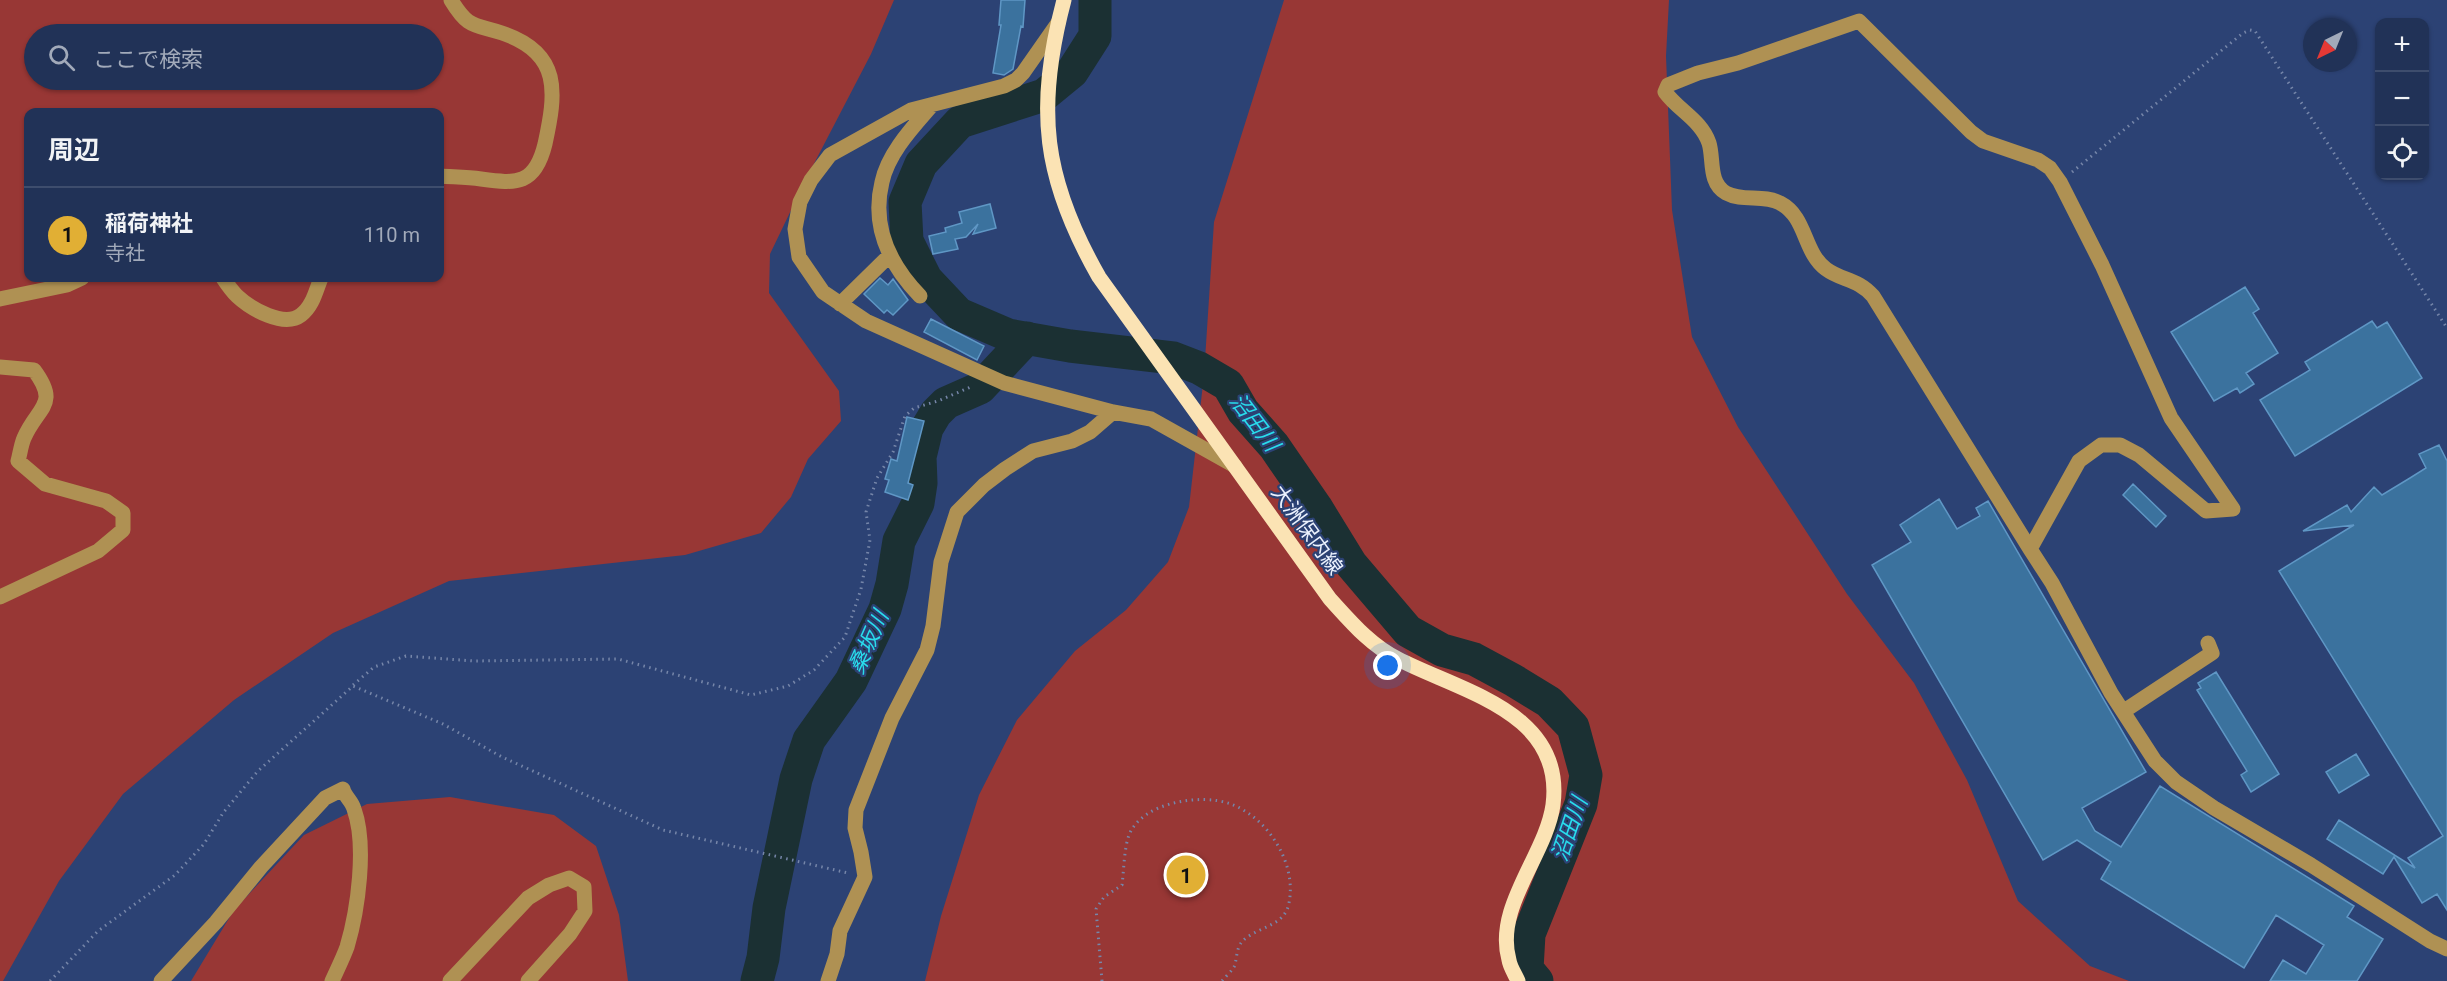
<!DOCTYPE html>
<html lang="ja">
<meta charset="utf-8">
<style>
body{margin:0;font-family:Roboto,"Noto Sans JP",sans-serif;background:#2d3e61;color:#f1f3f6}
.controls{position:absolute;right:18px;top:18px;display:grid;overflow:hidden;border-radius:12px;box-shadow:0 2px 4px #0004}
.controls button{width:54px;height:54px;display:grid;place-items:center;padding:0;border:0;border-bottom:2px solid #3e4d6d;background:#213257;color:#f1f3f6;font:30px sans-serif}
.compass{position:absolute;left:2303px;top:18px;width:54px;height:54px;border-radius:50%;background:#213257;box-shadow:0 2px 4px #0004;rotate:223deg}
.you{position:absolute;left:1388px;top:666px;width:21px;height:21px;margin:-15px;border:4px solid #fff;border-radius:50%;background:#1a73e8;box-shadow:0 0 0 9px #1a73e833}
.badge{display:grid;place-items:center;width:39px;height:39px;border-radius:50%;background:#e1af34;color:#111;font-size:20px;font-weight:700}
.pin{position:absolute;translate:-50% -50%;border:3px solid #fff;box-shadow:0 2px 6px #0006}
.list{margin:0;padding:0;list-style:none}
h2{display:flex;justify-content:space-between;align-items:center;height:78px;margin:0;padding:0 24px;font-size:26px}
h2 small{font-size:20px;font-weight:400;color:#a2aaba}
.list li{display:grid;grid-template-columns:39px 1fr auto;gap:18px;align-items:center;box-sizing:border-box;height:96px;padding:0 24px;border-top:2px solid #3e4d6d}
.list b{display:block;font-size:22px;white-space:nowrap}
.list p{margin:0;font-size:20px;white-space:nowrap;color:#a2aaba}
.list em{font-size:20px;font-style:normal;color:#a2aaba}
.icon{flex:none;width:33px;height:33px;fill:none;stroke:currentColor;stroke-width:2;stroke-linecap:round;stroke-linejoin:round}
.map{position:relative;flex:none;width:2447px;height:981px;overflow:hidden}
.search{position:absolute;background:#213257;box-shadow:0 2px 4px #0004;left:24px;top:24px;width:420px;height:66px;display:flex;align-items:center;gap:15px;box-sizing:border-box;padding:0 21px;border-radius:33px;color:#a2aaba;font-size:22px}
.panel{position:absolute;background:#213257;box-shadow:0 2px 4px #0004;left:24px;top:108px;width:420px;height:174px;border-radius:12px}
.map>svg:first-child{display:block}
.green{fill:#983735;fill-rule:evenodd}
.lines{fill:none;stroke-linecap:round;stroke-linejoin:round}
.river{stroke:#1b3033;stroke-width:33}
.building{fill:#3b729e;stroke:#5f97c5;stroke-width:1.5}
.path{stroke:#7686a9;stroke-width:3;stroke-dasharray:1.5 4.5;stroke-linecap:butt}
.minor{stroke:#af9153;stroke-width:15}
.major{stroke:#fbe3b4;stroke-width:15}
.labels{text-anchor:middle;stroke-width:4.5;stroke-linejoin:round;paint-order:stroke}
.street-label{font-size:21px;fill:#ecf2fe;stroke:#2c4274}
.water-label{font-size:22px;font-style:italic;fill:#29dcec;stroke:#2c4274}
</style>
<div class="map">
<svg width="2447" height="981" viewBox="0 0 2447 981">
<rect width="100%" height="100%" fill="#2c4274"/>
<path class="green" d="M0 0H894L871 54 806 179 770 254 769 293 839 391 841 421 808 459 791 497 761 533 685 555 449 581 333 633 234 700 123 794 59 881 3 981H0ZM34 34H434V80H34ZM28 112H440V278H28Z
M1284 0H1669L1666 56 1672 210 1692 337 1738 427 1847 594 1914 683 1967 780 2018 901 2090 966 2129 981H925L941 916 979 795 1017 720 1075 651 1126 610 1168 562 1189 507 1204 375 1214 222Z
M450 797 554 815 596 846 619 915 628 981H191L234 910 304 835 367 804Z"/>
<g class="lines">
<path class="river" d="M1095 0V36L1072 72 1044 95 960 122 921 164 905 202 907 241 926 279 959 314 1008 335 1070 346 1173 358 1199 368 1228 385 1243 411 1274 446 1316 507 1351 564 1408 631 1442 650 1474 659 1513 680 1549 702 1573 727 1586 775 1581 804 1529 934 1527 969 1537 981
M757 981 763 958 769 908 796 779 809 740 851 681 885 609 892 584 899 541 918 503 921 483 920 457 927 428 936 413 946 403 980 388 1027 338"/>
</g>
<path class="building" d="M1001 0H1025L1023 27 1021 26 1013 69 1004 75 993 73 1001 25H999Z
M990 204 996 228 973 234 978 224 966 237 955 239 958 249 933 254 929 236 946 232 945 228 962 223 959 212Z
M880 278 888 285 893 279 908 300 893 315 887 310 884 313 864 294Z
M2245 287 2259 309 2253 313 2278 353 2246 373 2254 384 2240 393 2237 388 2214 401 2171 332Z
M931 319 984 346 977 360 924 332Z
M2372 321 2377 328 2387 322 2422 378 2295 456 2260 400 2310 370 2305 362Z
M907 417 924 421 908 483 913 485 908 500 885 492 889 480 885 479 891 459 897 461Z
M2439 445 2447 461V910L2437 894 2422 903 2394 857 2383 874 2327 839 2339 820 2415 868 2408 858 2443 836 2279 571 2354 525 2303 531 2347 505 2351 512 2374 487 2382 495 2410 478 2426 468 2419 454Z
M2133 484 2166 516 2156 527 2123 495Z
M1939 499 1957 529 1980 516 1976 508 1988 501 2146 772 2082 808 2095 831 2121 847 2160 786 2354 906 2347 917 2383 939 2357 981H2270L2283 960 2306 974 2324 945 2276 915 2244 968 2101 879 2111 862 2077 840 2043 860 1872 565 1911 542 1900 525Z
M2216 672 2279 774 2251 792 2241 775 2247 771 2197 690 2201 688 2198 683Z
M2356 754 2369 775 2339 793 2326 772Z"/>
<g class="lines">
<path class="path" d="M2072 172 2243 33 2250 30 2255 31 2447 328
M353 685 374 667 406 656 474 661 618 659 751 695 788 686 814 670 845 637 861 589 870 540 866 512 877 478 893 452 905 416 914 408 938 401 973 386
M50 981 98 931 175 875 204 844 223 813 257 772 353 686 443 724 502 757 663 830 848 873
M1102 981 1096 909 1104 897 1122 885C1124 869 1124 849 1129 835 1142 802 1201 793 1231 804 1268 818 1297 863 1289 903 1285 925 1262 926 1246 938 1235 946 1238 957 1234 967 1231 972 1225 977 1222 981"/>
<path class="minor" d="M1058 23 1023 73 1016 80 1004 86 911 110 830 155 811 180 800 202 795 229 799 257 823 292 866 321 1004 383 1113 412 1151 419 1235 466
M440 176C453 177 467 177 481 179 517 184 535 185 545 144 556 93 562 53 502 33 473 24 468 28 451 0
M223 278C227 284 232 291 237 296 251 309 284 328 301 315 313 306 316 290 321 278
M920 296C890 265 871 227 882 182 888 153 913 127 932 105
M0 299 67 285 82 278
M840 304 890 255
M0 367 34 370C60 405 38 406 24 438 21 445 20 454 18 461L45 484 106 501 123 513V530L98 551 0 597
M2030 549 2079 461 2101 445H2120L2139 455 2206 511 2233 509 2171 418 2102 265 2060 182 2050 168 2038 160 1983 141 1971 132 1859 21 1738 63 1698 73 1668 85 1665 92C1679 111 1701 120 1709 143 1714 159 1708 183 1726 193 1742 202 1764 194 1780 203 1807 217 1803 252 1826 269 1842 281 1857 278 1873 296L2030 549 2052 583 2111 693 2155 761 2176 782 2214 808 2311 865 2430 941 2447 949
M2124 711 2212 653 2208 643
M161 981 216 922 261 867 325 798 343 789C345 797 352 801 354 809 367 845 358 910 347 947 343 958 337 970 332 981
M450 981 528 898 549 885 569 878 584 887 585 911 570 934 528 981
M828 981 837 954 840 931 865 877 861 852 855 828 856 810 892 718 927 650 933 626 941 562 957 512 984 485 1005 469 1033 451 1072 441 1090 432 1113 412"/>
<path class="major" d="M1064 0C1035 109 1043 179 1099 277L1330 599C1351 622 1370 645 1398 659 1462 692 1565 712 1553 805 1546 855 1494 907 1509 960 1510 967 1515 974 1518 981"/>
</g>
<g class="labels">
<g class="street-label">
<text transform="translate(1307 530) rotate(54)" y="7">大洲保内線</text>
</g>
<g class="water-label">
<text transform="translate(1255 422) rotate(53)" y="8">沼田川</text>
<text transform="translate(868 642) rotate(-66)" y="8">桑坂川</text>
<text transform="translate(1569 829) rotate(-71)" y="8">沼田川</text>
</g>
</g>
</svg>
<div class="controls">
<button>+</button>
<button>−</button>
<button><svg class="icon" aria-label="locate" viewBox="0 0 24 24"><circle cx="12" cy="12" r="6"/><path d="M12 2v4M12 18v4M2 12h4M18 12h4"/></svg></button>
</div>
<svg class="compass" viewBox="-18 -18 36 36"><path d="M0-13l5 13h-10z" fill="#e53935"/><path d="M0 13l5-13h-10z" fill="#a2aaba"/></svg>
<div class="you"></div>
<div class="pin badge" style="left:1186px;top:875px">1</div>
<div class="search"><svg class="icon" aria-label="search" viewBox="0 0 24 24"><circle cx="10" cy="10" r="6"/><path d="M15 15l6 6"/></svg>ここで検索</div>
<section class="panel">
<h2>周辺<small></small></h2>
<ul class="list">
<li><span class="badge">1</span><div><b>稲荷神社</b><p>寺社</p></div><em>110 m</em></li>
</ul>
</section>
</div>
